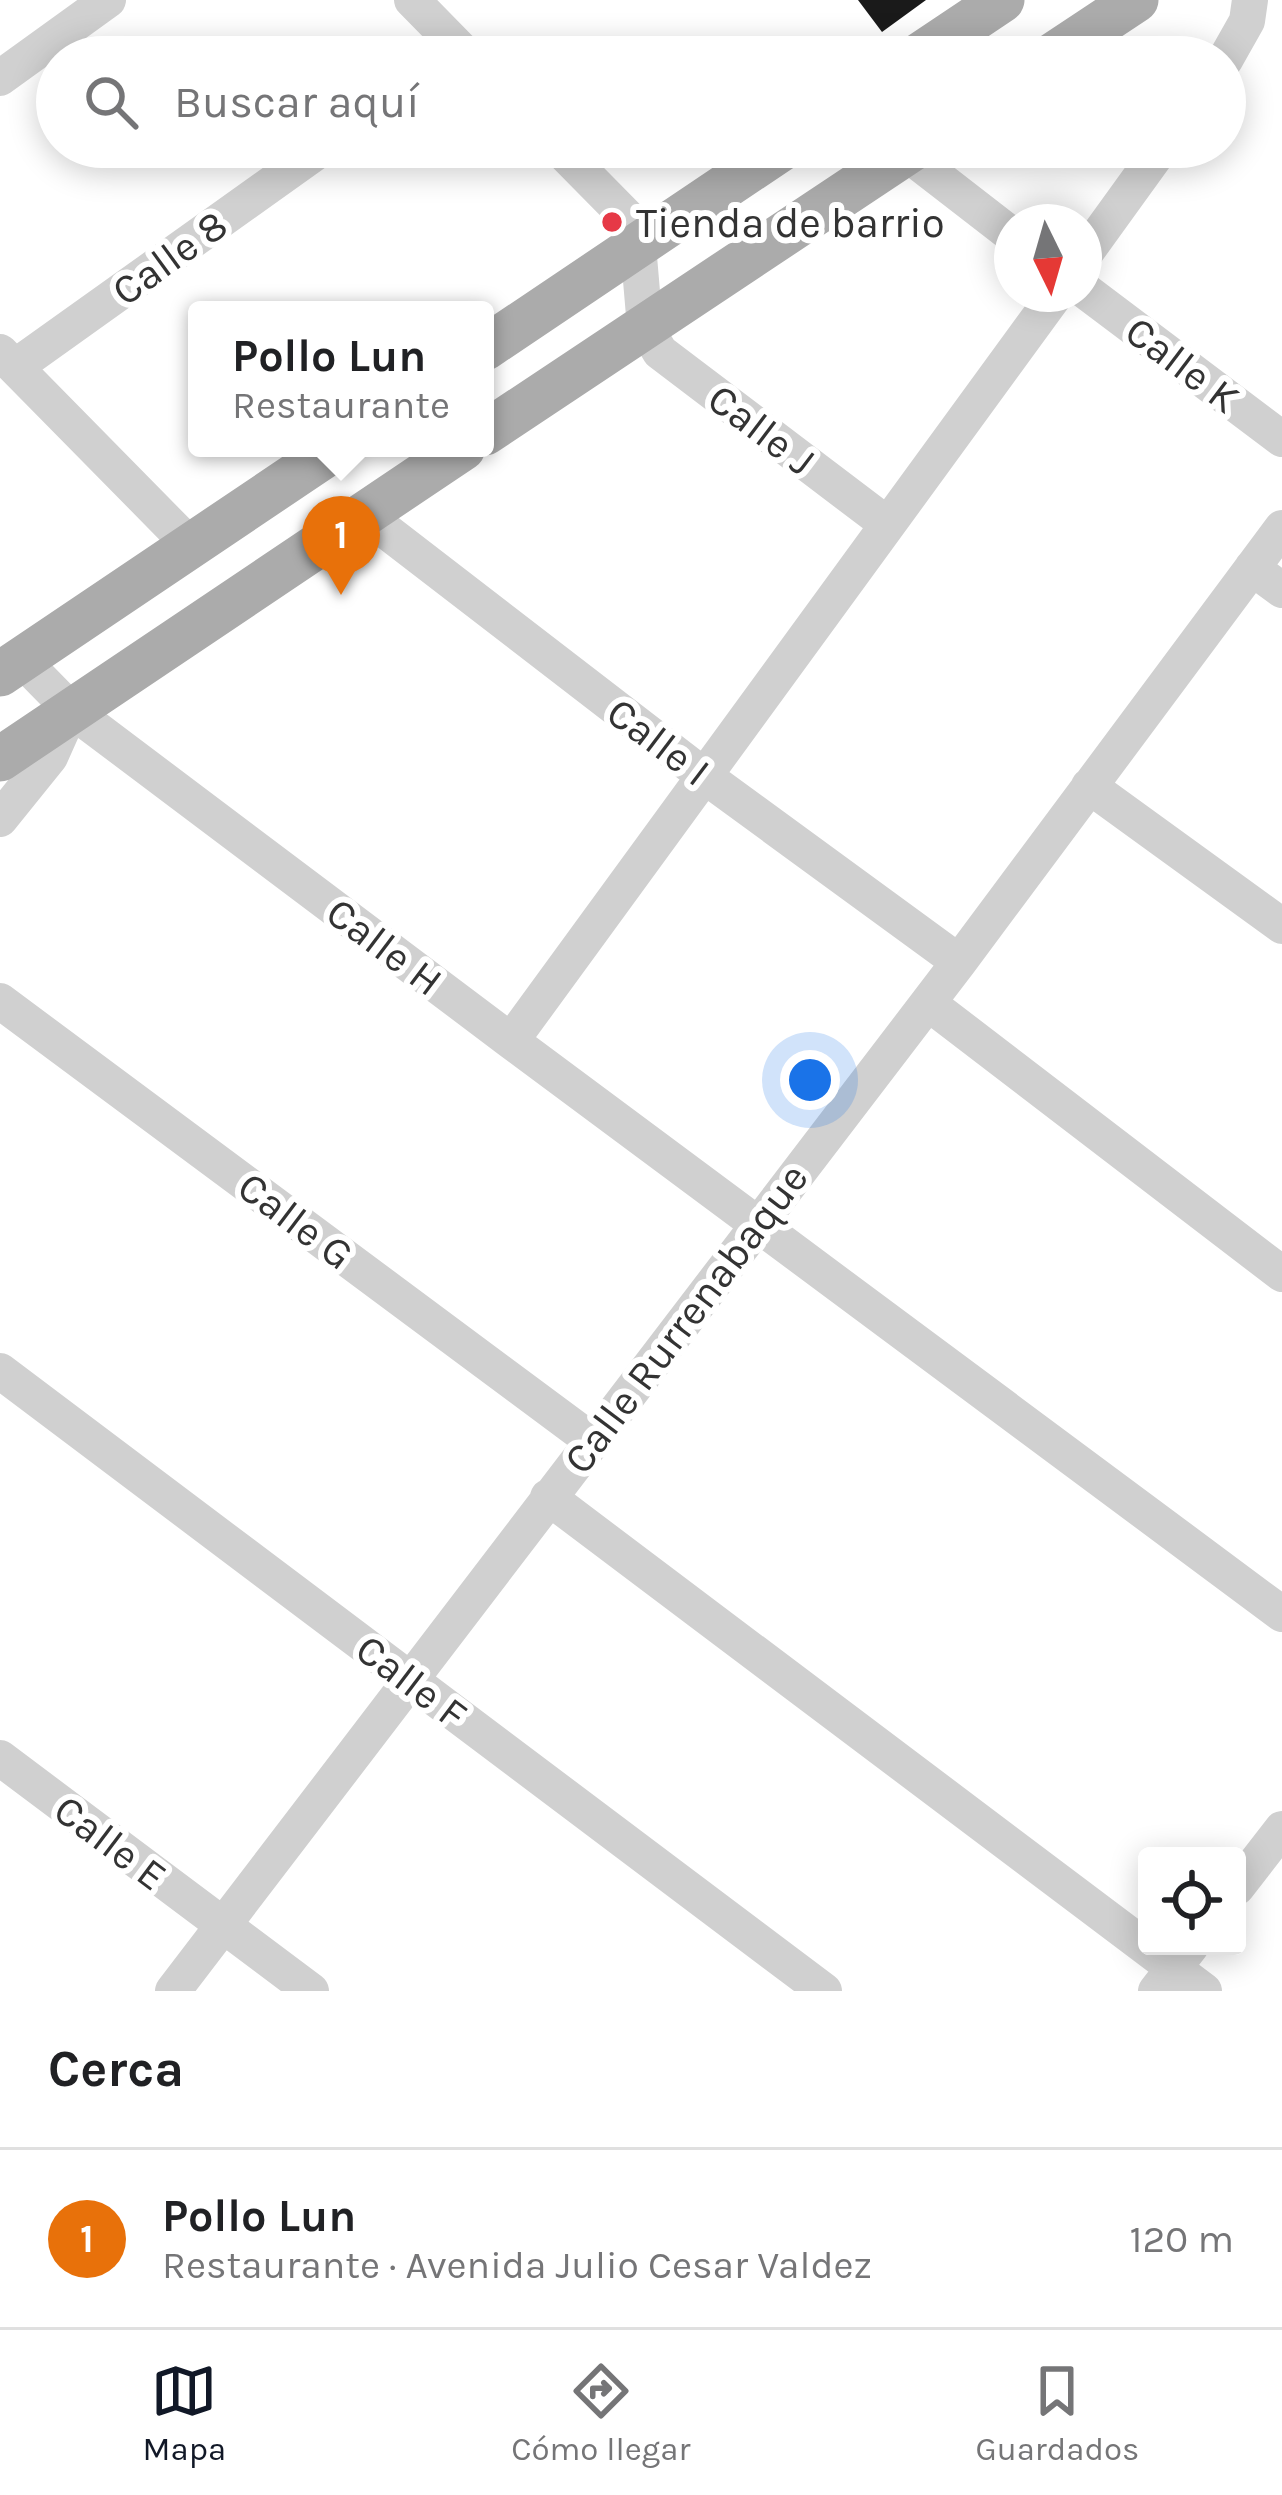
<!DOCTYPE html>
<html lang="es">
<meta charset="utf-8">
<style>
body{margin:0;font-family:Karla,sans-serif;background:#f6f6f6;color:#202124}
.controls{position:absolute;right:36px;bottom:36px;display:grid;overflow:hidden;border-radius:12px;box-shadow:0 6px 30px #0003}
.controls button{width:108px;height:108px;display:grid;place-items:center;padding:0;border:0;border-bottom:3px solid #e0e0e0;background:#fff;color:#202124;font:60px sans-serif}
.compass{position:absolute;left:994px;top:204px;width:108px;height:108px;border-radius:50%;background:#fff;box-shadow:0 6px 30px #0003;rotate:175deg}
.you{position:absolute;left:810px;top:1080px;width:42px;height:42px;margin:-30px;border:9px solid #fff;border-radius:50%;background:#1a73e8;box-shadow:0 0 0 18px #1a73e833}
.badge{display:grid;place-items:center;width:78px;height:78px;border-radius:50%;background:#111827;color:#fff;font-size:39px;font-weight:700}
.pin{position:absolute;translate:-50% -99px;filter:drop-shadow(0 3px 6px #0008)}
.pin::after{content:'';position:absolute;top:63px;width:42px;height:36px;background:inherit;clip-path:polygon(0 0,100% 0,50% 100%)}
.popup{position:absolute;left:188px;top:301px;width:306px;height:156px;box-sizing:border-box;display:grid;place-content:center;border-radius:12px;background:#fff;filter:drop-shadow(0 3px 9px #0005);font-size:39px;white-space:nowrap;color:#757577}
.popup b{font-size:45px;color:#202124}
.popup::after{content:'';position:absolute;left:50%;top:100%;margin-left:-24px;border:24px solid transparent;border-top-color:#fff}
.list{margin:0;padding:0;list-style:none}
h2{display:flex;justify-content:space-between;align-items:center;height:156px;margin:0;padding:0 48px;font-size:51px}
h2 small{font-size:39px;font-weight:400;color:#757577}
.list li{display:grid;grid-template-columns:78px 1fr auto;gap:36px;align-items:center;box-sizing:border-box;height:180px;padding:0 48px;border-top:3px solid #e0e0e0}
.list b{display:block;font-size:45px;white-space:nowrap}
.list p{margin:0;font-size:39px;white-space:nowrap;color:#757577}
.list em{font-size:39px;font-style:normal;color:#757577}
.icon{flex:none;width:66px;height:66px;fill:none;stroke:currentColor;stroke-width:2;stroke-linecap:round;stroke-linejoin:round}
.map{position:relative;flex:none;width:1282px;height:1991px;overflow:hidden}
.search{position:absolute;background:#fff;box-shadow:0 6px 30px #0003;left:36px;right:36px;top:36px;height:132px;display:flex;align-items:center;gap:30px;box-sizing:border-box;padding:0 42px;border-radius:66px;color:#757577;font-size:45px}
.sheet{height:336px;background:#fff}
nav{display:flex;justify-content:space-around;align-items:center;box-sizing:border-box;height:168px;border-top:3px solid #e0e0e0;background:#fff;font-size:33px;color:#757577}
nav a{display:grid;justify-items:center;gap:6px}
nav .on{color:#111827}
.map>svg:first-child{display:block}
.building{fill:#1a1a1a}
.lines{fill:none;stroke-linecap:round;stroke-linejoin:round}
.minor{stroke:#d0d0d0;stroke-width:36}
.major{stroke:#ababab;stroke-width:45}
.poi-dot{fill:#e63946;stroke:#fff;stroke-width:4.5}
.labels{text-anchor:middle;stroke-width:12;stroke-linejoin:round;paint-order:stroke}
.poi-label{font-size:42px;fill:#333;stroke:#fff;text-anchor:start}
.street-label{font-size:42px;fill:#333;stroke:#fff}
</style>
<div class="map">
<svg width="1282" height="1991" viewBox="0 0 1282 1991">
<rect width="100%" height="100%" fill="#fff"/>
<path class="building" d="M858 0H926L882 32Z"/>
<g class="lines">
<path class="minor" d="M412 0 468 57
M1225 60 1247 21 1250 0
M0 78 108 0
M558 147 630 220 638 245 645 327 660 352 887 524
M906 153 1012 235
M1084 255 1162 147
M1084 290 1282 439
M0 352 191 546
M15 367 323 147
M364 514 703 775 959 962
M1252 568 1282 590
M22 660 71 710 511 1041 1282 1614
M1089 786 1282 926
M0 819 50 757 71 710
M0 1001 591 1440
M928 1003 1282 1274
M511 1041 1056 294
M0 1371 824 1991
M548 1497 1204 1991
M0 1758 311 1991
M1237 1887 1282 1829
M173 1991 959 962 1282 528
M1156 1991 1191 1946"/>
<path class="major" d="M917 57 1002 0
M1050 57 1136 0
M485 348 784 147
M485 433 915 147
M0 674 336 448
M0 759 463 448"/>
</g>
<circle class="poi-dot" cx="612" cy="222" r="12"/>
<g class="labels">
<g class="poi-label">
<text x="636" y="237">Tienda de barrio</text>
</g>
<g class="street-label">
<text transform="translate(169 257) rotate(-36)" y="15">Calle 8</text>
<text transform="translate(1183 364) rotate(37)" y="15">Calle K</text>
<text transform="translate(762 429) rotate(37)" y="15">Calle J</text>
<text transform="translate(659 741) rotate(37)" y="15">Calle I</text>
<text transform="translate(385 946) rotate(37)" y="15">Calle H</text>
<text transform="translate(296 1220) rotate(37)" y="15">Calle G</text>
<text transform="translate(685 1318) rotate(-53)" y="15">Calle Rurrenabaque</text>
<text transform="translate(412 1681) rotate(37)" y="15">Calle F</text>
<text transform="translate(111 1842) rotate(37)" y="15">Calle E</text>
</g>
</g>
</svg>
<div class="controls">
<button><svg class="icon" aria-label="locate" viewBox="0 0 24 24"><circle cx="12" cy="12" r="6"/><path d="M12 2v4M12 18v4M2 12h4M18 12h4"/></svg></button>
</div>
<svg class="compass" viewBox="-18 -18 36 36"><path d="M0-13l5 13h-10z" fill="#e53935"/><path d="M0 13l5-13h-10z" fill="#757577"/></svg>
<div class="you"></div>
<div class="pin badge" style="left:341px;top:595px;background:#e8710a">1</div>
<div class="popup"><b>Pollo Lun</b>Restaurante</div>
<div class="search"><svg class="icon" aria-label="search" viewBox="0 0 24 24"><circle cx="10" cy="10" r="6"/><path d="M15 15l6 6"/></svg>Buscar aquí</div>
</div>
<section class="sheet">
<h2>Cerca<small></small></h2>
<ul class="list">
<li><span class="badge" style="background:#e8710a">1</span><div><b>Pollo Lun</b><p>Restaurante · Avenida Julio Cesar Valdez</p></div><em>120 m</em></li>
</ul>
</section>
<nav>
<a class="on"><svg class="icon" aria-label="map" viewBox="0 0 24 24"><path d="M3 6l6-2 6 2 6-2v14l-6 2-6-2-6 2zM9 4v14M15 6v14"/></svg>Mapa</a>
<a><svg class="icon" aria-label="directions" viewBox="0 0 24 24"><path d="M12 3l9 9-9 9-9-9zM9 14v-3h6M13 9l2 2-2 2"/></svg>Cómo llegar</a>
<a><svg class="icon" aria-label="saved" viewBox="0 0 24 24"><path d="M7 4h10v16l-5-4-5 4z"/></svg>Guardados</a>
</nav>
